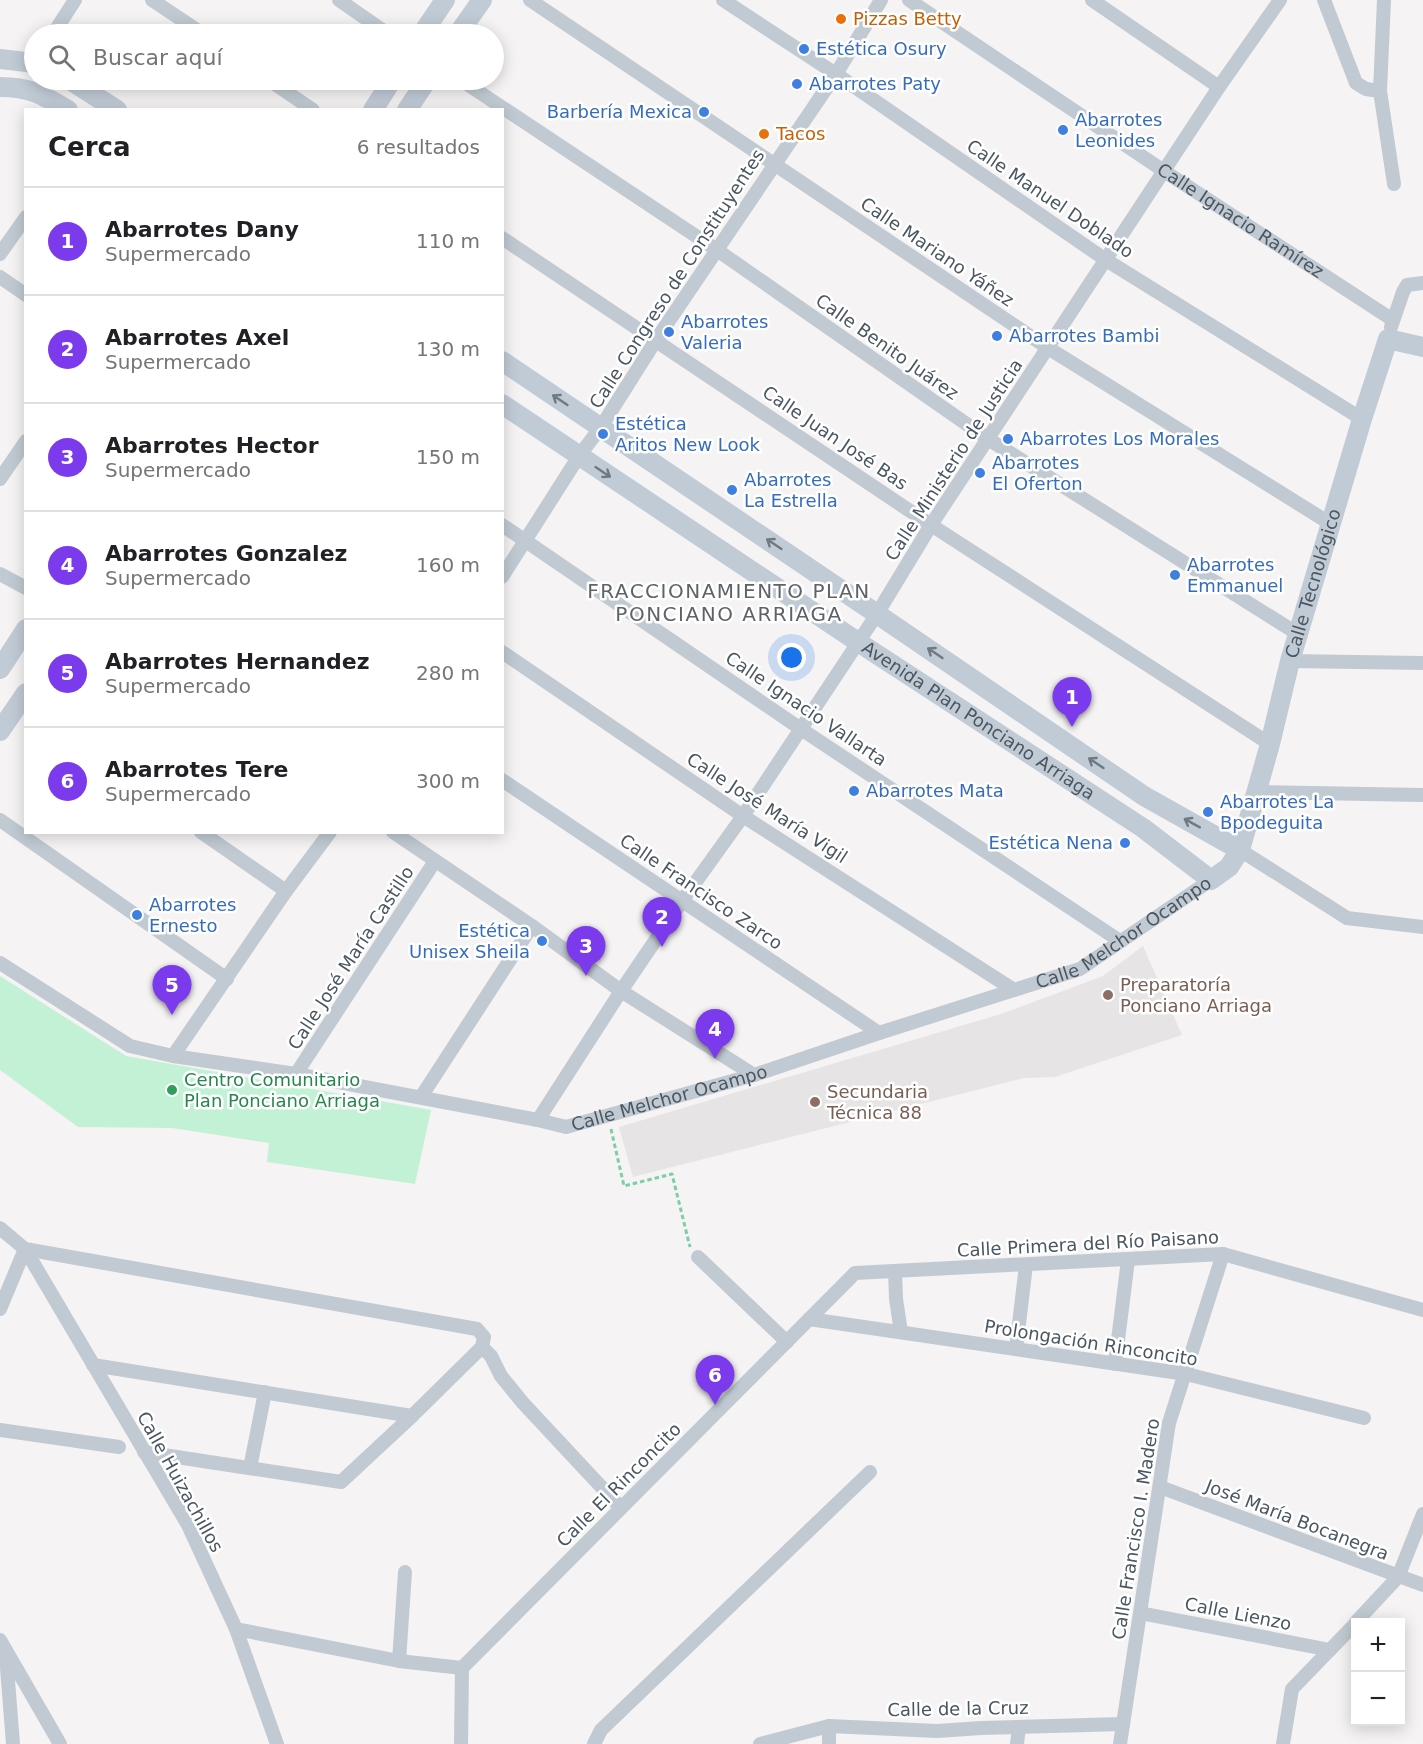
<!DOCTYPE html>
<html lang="es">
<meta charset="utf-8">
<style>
body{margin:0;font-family:"DejaVu Sans",sans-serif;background:#f6f6f6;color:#202124}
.controls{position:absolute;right:18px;bottom:18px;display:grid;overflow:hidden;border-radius:0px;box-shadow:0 3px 15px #0003}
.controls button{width:54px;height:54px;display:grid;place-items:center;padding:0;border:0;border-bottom:2px solid #e0e0e0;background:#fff;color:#202124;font:30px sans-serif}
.you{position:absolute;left:792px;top:658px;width:21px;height:21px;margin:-15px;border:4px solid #fff;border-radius:50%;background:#1a73e8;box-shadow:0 0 0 9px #1a73e833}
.badge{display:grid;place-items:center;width:39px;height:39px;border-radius:50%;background:#7c3aed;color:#fff;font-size:20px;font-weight:700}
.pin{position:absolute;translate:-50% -50px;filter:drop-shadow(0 2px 3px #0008)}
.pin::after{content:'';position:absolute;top:32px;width:21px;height:18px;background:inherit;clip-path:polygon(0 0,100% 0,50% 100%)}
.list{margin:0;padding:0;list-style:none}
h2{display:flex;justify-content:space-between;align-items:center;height:78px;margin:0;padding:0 24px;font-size:26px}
h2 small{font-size:20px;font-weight:400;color:#757577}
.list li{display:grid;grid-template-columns:39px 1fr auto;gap:18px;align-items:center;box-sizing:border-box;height:108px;padding:0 24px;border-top:2px solid #e0e0e0}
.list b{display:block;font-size:22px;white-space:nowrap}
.list p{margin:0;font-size:20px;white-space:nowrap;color:#757577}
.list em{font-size:20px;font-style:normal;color:#757577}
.icon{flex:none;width:33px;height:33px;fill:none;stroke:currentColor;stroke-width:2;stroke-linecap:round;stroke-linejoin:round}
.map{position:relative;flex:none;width:1423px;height:1744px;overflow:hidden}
.search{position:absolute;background:#fff;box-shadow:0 3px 15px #0003;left:24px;top:24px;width:480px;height:66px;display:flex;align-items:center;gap:15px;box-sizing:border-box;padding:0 21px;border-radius:33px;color:#757577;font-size:22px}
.panel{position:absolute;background:#fff;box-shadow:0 3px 15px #0003;left:24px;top:108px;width:480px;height:726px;border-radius:0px}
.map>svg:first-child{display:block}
.education{fill:#e6e4e5}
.green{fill:#c3f1d5}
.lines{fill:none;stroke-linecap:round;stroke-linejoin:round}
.path{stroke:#7ad0a6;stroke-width:3;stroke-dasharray:4.5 3;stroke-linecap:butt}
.street{stroke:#c1cad2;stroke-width:14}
.secondary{stroke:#c1cbd6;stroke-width:20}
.oneway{stroke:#6e7984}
.food-dot{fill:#e8710a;stroke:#fff;stroke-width:2}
.shop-dot{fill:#3f7fe0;stroke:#fff;stroke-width:2}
.education-dot{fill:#8d6e63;stroke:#fff;stroke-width:2}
.leisure-dot{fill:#2e9e5b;stroke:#fff;stroke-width:2}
.labels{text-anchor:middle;stroke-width:5;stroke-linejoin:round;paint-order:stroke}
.food-label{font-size:18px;fill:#c56008;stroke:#fff;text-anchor:start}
.shop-label{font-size:18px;fill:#366cbe;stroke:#fff;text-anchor:start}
.street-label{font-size:18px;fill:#4a5661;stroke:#fff}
.education-label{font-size:18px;fill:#785e54;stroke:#fff;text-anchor:start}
.leisure-label{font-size:18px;fill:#27864d;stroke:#fff;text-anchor:start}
.neighbourhood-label{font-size:20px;letter-spacing:1.5px;fill:#5f6368;stroke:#fff}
</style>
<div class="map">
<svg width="1423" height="1744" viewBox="0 0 1423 1744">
<rect width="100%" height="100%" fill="#f5f3f3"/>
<path class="education" d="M1143 946 1182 1035 1055 1077 1024 1078 633 1177 619 1127 1001 1014 1103 976Z"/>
<path class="green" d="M0 976 126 1056 431 1110 415 1184 267 1162 269 1143 172 1128 78 1127 0 1070Z"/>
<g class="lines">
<path class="path" d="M611 1129 624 1186 672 1174 690 1247"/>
<g class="street">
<path d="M152 0 203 34"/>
<path d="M339 0 388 34"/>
<path d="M530 0 1048 348 1331 524"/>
<path d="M723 0 836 74 1106 260 1362 419"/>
<path id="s1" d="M909 0 1164 171 1393 320"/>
<path d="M1092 0 1219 87"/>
<path d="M1324 0 1356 83 1366 89 1380 91"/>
<path d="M1384 0 1380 91 1394 184"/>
<path d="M55 31 75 0"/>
<path d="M269 80 313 110"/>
<path d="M461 80 717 250 988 439 1298 634"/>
<path d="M502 238 931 525 1270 744"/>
<path d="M0 254 26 217"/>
<path d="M0 277 26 295"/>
<path d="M1391 327 1403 292 1407 285 1423 283"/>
<path d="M0 479 26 441"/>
<path d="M502 525 801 729 1120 941"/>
<path d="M0 574 26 588"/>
<path d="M502 577 579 456 601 427 656 340 836 74 881 0"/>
<path d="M502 652 743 816 1014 990"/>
<path d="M1290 661 1423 663"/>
<path d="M502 780 879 1033"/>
<path d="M1257 792 1423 795"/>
<path d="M0 820 227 979"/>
<path d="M201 832 286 891"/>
<path d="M393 832 532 926 621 991 754 1075"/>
<path d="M1240 850 1347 918 1423 927"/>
<path id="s2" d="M0 963 130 1046 173 1056 296 1074 538 1120 566 1127 754 1075 879 1033 1080 969 1211 880"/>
<path d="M173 1056 286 891 330 832"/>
<path d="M296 1074 435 861"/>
<path d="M421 1097 532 926"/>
<path d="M538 1120 621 991 682 901 743 816 877 614 931 525 1219 87 1280 0"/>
<path d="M0 1228 25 1249 477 1329 484 1337 482 1347 412 1416 341 1482 144 1452"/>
<path d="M25 1249 188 1525 236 1629 277 1744"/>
<path d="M698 1257 787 1342"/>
<path d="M895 1271 896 1299 901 1332"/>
<path d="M0 1309 25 1249"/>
<path d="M809 1319 1186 1374 1364 1418"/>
<path d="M482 1347 491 1356 501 1376 523 1403 621 1508"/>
<path d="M1016 1349 1026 1265"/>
<path d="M1115 1364 1128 1260"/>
<path d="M93 1365 412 1416"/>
<path d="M0 1430 119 1447"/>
<path d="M250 1468 265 1392"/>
<path d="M1160 1487 1423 1585"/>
<path d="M1140 1613 1330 1650"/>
<path d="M1356 1622 1398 1577 1423 1514"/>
<path d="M236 1629 399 1661 462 1668"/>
<path d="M0 1640 60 1744"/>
<path d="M6 1655 13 1744"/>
<path d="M399 1661 405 1572"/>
<path d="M461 1744 462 1668 855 1273 1223 1254 1423 1310"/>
<path d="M594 1744 601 1730 870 1472"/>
<path d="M760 1744 829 1726 937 1731 981 1728 1123 1724"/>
<path d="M829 1744V1726"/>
<path d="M1017 1744 1019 1727"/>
<path d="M1120 1744 1169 1423 1223 1254"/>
<path d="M1283 1744 1292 1689 1356 1623"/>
</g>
<g class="secondary">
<path d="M422 34 445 0"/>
<path d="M458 34 482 0"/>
<path d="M0 59 34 63"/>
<path d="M70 80 117 110"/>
<path d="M0 87C30 87 43 95 68 110"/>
<path d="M373 110 392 80"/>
<path d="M407 110 427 80"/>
<path d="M502 361 877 614 1144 796 1240 850"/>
<path id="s3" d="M502 404 858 642 1143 828 1211 880 1229 867 1240 850 1270 744 1290 661 1362 419 1388 339 1423 347"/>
<path d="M0 669 26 629"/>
<path d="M0 731 26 693"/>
</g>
</g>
<defs><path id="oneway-shaft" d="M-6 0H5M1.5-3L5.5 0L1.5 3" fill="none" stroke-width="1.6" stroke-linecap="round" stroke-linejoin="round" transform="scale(1.5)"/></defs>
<g class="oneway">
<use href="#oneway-shaft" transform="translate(560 400) rotate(-146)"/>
<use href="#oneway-shaft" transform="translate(603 472) rotate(34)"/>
<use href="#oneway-shaft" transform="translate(774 544) rotate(-146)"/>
<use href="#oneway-shaft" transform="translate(935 653) rotate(-146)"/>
<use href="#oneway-shaft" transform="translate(1096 763) rotate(-146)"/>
<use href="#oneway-shaft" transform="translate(1192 823) rotate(-151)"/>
</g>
<g class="food-dot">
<circle cx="841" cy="19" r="6"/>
<circle cx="764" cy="134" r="6"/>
</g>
<g class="shop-dot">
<circle cx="804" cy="49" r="6"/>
<circle cx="797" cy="84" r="6"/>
<circle cx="704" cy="112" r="6"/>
<circle cx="1063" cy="130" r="6"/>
<circle cx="669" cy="332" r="6"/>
<circle cx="997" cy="336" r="6"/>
<circle cx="603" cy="434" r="6"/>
<circle cx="1008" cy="439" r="6"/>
<circle cx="980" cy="473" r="6"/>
<circle cx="732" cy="490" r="6"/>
<circle cx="1175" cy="575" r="6"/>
<circle cx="854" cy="791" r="6"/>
<circle cx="1208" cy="812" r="6"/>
<circle cx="1125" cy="843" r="6"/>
<circle cx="137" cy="915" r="6"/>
<circle cx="542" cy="941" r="6"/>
</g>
<g class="education-dot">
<circle cx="1108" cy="995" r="6"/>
<circle cx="815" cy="1102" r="6"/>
</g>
<circle class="leisure-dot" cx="172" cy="1090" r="6"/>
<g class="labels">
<g class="food-label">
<text x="853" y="25">Pizzas Betty</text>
<text x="776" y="140">Tacos</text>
</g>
<g class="shop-label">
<text x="816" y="55">Estética Osury</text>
<text x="809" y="90">Abarrotes Paty</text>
<text x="692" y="118" text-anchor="end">Barbería Mexica</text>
<text x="1075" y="126">Abarrotes<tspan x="1075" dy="21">Leonides</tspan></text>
<text x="681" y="328">Abarrotes<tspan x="681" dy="21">Valeria</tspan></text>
<text x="1009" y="342">Abarrotes Bambi</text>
<text x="615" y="430">Estética<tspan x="615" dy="21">Aritos New Look</tspan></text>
<text x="1020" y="445">Abarrotes Los Morales</text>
<text x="992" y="469">Abarrotes<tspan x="992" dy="21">El Oferton</tspan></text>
<text x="744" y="486">Abarrotes<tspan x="744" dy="21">La Estrella</tspan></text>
<text x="1187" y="571">Abarrotes<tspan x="1187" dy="21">Emmanuel</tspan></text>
<text x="866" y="797">Abarrotes Mata</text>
<text x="1220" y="808">Abarrotes La<tspan x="1220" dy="21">Bpodeguita</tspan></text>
<text x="1113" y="849" text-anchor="end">Estética Nena</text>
<text x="149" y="911">Abarrotes<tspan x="149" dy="21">Ernesto</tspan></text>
<text x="530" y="937" text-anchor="end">Estética<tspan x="530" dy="21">Unisex Sheila</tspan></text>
</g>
<g class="street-label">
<text transform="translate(1050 199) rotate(34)" y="6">Calle Manuel Doblado</text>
<text dy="6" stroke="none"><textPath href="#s1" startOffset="398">Calle Ignacio Ramírez</textPath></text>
<text transform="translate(937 252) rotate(34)" y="6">Calle Mariano Yáñez</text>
<text transform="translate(677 279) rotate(-57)" y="6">Calle Congreso de Constituyentes</text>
<text transform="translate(887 347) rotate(35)" y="6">Calle Benito Juárez</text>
<text transform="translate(835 438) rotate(34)" y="6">Calle Juan José Bas</text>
<text transform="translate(954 460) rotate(-57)" y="6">Calle Ministerio de Justicia</text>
<text dy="6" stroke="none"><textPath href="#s3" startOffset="1173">Calle Tecnológico</textPath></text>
<text transform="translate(806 709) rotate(34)" y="6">Calle Ignacio Vallarta</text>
<text dy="6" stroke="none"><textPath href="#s3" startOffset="572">Avenida Plan Ponciano Arriaga</textPath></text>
<text transform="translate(767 808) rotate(33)" y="6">Calle José María Vigil</text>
<text transform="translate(701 892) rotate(34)" y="6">Calle Francisco Zarco</text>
<text dy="6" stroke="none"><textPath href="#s2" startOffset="1191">Calle Melchor Ocampo</textPath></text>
<text transform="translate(351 958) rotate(-57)" y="6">Calle José María Castillo</text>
<text dy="6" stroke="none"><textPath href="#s2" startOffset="705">Calle Melchor Ocampo</textPath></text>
<text transform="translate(1088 1244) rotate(-3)" y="6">Calle Primera del Río Paisano</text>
<text transform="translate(1091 1343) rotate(9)" y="6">Prolongación Rinconcito</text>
<text transform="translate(180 1482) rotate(61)" y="6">Calle Huizachillos</text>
<text transform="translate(619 1485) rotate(-45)" y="6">Calle El Rinconcito</text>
<text transform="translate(1297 1520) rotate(21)" y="6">José María Bocanegra</text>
<text transform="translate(1136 1529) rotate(-81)" y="6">Calle Francisco I. Madero</text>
<text transform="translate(1238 1614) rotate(11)" y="6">Calle Lienzo</text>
<text transform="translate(958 1709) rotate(-1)" y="6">Calle de la Cruz</text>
</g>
<g class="education-label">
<text x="1120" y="991">Preparatoría<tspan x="1120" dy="21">Ponciano Arriaga</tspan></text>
<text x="827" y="1098">Secundaria<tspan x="827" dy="21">Técnica 88</tspan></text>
</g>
<g class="leisure-label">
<text x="184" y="1086">Centro Comunitario<tspan x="184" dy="21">Plan Ponciano Arriaga</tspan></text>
</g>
<g class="neighbourhood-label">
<text x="729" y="598">FRACCIONAMIENTO PLAN<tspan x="729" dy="23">PONCIANO ARRIAGA</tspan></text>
</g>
</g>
</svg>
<div class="controls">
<button>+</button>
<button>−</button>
</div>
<div class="you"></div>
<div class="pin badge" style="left:1072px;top:727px">1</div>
<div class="pin badge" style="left:662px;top:947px">2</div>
<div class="pin badge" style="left:586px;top:976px">3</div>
<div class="pin badge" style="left:715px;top:1059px">4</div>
<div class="pin badge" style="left:172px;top:1015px">5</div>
<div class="pin badge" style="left:715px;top:1405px">6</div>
<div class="search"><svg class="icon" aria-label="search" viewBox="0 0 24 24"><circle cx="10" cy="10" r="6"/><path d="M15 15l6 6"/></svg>Buscar aquí</div>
<section class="panel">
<h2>Cerca<small>6 resultados</small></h2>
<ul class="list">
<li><span class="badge">1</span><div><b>Abarrotes Dany</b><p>Supermercado</p></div><em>110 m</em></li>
<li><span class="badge">2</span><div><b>Abarrotes Axel</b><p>Supermercado</p></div><em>130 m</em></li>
<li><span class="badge">3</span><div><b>Abarrotes Hector</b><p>Supermercado</p></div><em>150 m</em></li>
<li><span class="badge">4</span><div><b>Abarrotes Gonzalez</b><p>Supermercado</p></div><em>160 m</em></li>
<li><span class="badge">5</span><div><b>Abarrotes Hernandez</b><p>Supermercado</p></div><em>280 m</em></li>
<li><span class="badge">6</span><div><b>Abarrotes Tere</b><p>Supermercado</p></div><em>300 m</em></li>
</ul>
</section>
</div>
